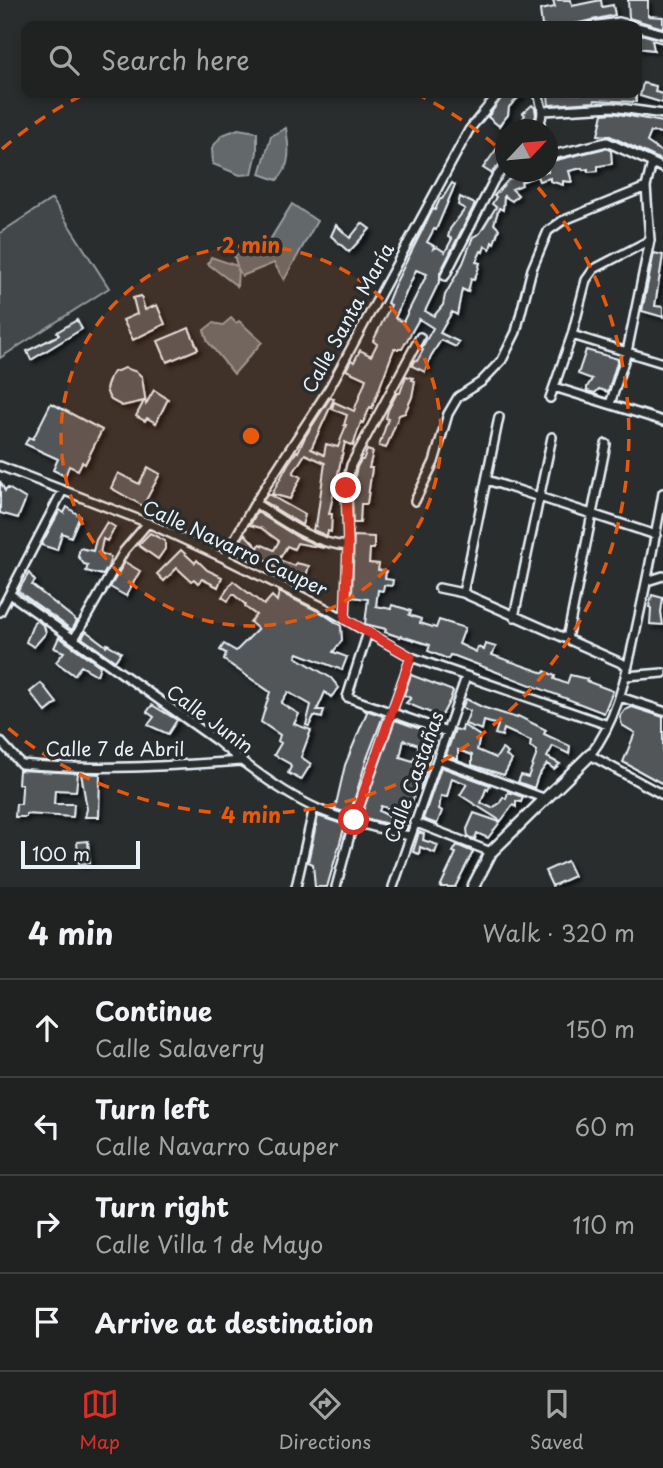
<!DOCTYPE html>
<meta charset="utf-8">
<style>
body{margin:0;font-family:"Playpen Sans",sans-serif;background:#2d2f2f;color:#f1f3f6}
.compass{position:absolute;left:495px;top:119px;width:63px;height:63px;border-radius:50%;background:#202222;box-shadow:0 4px 10px #0003;rotate:64deg}
.scale{position:absolute;left:21px;bottom:18px;width:119px;box-sizing:border-box;padding-left:7px;border:4px solid #e8f1f8;border-top:0;font-size:19px;line-height:24px;white-space:nowrap;color:#e8f1f8;-webkit-text-stroke:5px #2a2d2e;paint-order:stroke}
.stop{position:absolute;width:21px;height:21px;margin:-16px;border:5px solid #d93025;border-radius:50%;background:#fff}
.stop.end{background:#d93025;border-color:#fff;box-shadow:0 2px 7px #0008}
.list{margin:0;padding:0;list-style:none}
h2{display:flex;justify-content:space-between;align-items:center;height:91px;margin:0;padding:0 28px;font-size:30px}
h2 small{font-size:23px;font-weight:400;color:#a2a4a5}
.list li{display:grid;grid-template-columns:46px 1fr auto;gap:21px;align-items:center;box-sizing:border-box;height:98px;padding:0 28px;border-top:2px solid #3d3f40}
.list b{display:block;font-size:26px;white-space:nowrap}
.list p{margin:0;font-size:23px;white-space:nowrap;color:#a2a4a5}
.list em{font-size:23px;font-style:normal;color:#a2a4a5}
.icon{flex:none;width:38px;height:38px;fill:none;stroke:currentColor;stroke-width:2;stroke-linecap:round;stroke-linejoin:round}
.map{position:relative;flex:none;width:663px;height:887px;overflow:hidden}
.search{position:absolute;background:#202222;box-shadow:0 4px 10px #0003;left:21px;right:21px;top:21px;height:77px;display:flex;align-items:center;gap:18px;box-sizing:border-box;padding:0 24px;border-radius:14px;color:#a2a4a5;font-size:26px}
.sheet{height:483px;background:#202222}
nav{display:flex;justify-content:space-around;align-items:center;box-sizing:border-box;height:98px;border-top:2px solid #3d3f40;background:#202222;font-size:19px;color:#a2a4a5}
nav a{display:grid;justify-items:center;gap:4px}
nav .on{color:#d93025}
.map>svg:first-child{display:block}
.green{fill:#424648;stroke:#959ca0;stroke-width:2}
.water{fill:#63686b;stroke:#989fa3;stroke-width:2}
.building{fill:#535759;stroke:#e8f1f8;stroke-width:2;fill-rule:evenodd;filter:url(#shadow)}
.lines{fill:none;stroke-linecap:round;stroke-linejoin:round}
.minor-casing{stroke:#e8f1f8;stroke-width:12}
.tertiary-casing{stroke:#e8f1f8;stroke-width:15}
.minor{stroke:#2a2d2e;stroke-width:7}
.tertiary{stroke:#2a2d2e;stroke-width:10}
.route{stroke:#d93025;stroke-width:9}
.ring{fill:none;stroke:#e8590c;stroke-width:3.5;stroke-dasharray:12 9}
.labels{text-anchor:middle;stroke-width:7;stroke-linejoin:round;paint-order:stroke}
.street-label{font-size:19px;fill:#e8f1f8;stroke:#2a2d2e}
.centre{fill:#e8590c;stroke:#2a2d2e;stroke-width:3.5}
.ring-label{font-size:21px;text-anchor:middle;font-weight:bold;fill:#e8590c;stroke:#2a2d2e;stroke-width:7;stroke-linejoin:round;paint-order:stroke}
</style>
<div class="map">
<svg width="663" height="887" viewBox="0 0 663 887">
<defs>
<filter id="shadow"><feDropShadow dx="3.5" dy="3.5" stdDeviation="2" flood-color="#0009"/></filter>
</defs>
<rect width="100%" height="100%" fill="#2a2d2e"/>
<filter id="ink" filterUnits="userSpaceOnUse"><feTurbulence type="fractalNoise" baseFrequency=".0143" numOctaves="2"/><feDisplacementMap in="SourceGraphic" scale="14" xChannelSelector="R" yChannelSelector="G"/><feConvolveMatrix kernelMatrix="1 2 1 2 8 2 1 2 1" color-interpolation-filters="sRGB"/></filter>
<g filter="url(#ink)">
<path class="green" d="M52 199 109 288 0 358V233Z"/>
<path class="water" d="M286 128C289 147 292 166 277 180L260 174 271 136Z
M238 129 257 132V152L252 174 240 175 213 164 212 148 222 135Z
M292 204 317 221 284 280 274 263 242 276 238 269 237 286 208 264 211 257 237 266 234 255 265 248Z
M231 318 236 323 239 321 262 342 234 374 208 342 204 330 213 323 223 325Z"/>
<path class="building" d="M553 0H571L572 6 601 0 602 7 613 5 615 15 565 26H542L540 10 555 7Z
M628 0H648V16L663 17V28L629 18Z
M637 33 663 40V43L652 40 654 50 637 48Z
M643 83 656 86 655 92 663 94V103L640 96Z
M505 93H523L509 107 508 115 499 126 488 117Z
M565 93 609 94 636 93V102L595 100 594 102 549 105 548 95Z
M532 105 535 108 536 115 530 130H516L525 115 523 113Z
M613 113 663 122V133L651 132 647 142 663 153V161L610 136 598 135 603 114Z
M500 144 506 148V158L491 173 483 168Z
M606 148 611 151 612 164 598 166V171L588 172V169L583 170 582 168 569 171 572 182 563 181V185L550 181V178L539 181 537 176 521 182 522 185 512 189 518 195 512 201 504 196 503 210 499 208 494 224 499 229 494 243 492 242 490 249 485 246 483 252 481 251 476 262 480 263 478 270 474 280 471 279 468 292 462 289 457 315 452 312 440 333 459 342 456 347 441 340 431 356 425 372 412 366 414 360 417 361 423 350 421 349 433 328 419 319 402 349H394L372 408 370 407 363 423 361 422 353 446 345 442 329 514H332L331 532 328 531 327 536 313 530 314 525 316 526 325 463 305 454 293 473 301 477 290 499 272 494 288 464 297 451 298 452 305 437 330 398 334 399 311 449 324 455 326 444 338 447 346 425H344L347 415 332 409 334 402 354 411 366 379 346 370 351 360 354 362 360 350 371 356 377 344 373 341 391 305 387 303 394 286 433 209 435 210 440 199H442L452 183 455 185 436 230 434 229 427 242 434 246 433 249 437 247 445 252 452 239 448 237 450 229 465 209 458 205 460 197 475 204 440 273V280L425 311 434 316 443 305 445 295 463 263 473 237 480 233 496 207 492 204 496 197 494 196 508 180 518 175 513 172H548V162ZM416 270 427 274 403 322 395 318Z
M362 223 370 229 349 252 331 236 336 225 350 238Z
M654 253 663 255 655 306 663 307V317L642 311Z
M141 296 145 310 157 305 165 324 133 340 123 320 137 314 133 298Z
M77 320 82 329 31 360 27 351 59 335 57 332Z
M189 328 198 349 167 362 158 341Z
M586 350 618 359 608 392 599 389 595 393 587 391V387L592 379 578 374Z
M125 368 137 372 142 377 146 404 154 390 168 399 156 423 147 418 145 421 136 416 144 401 122 406 111 400 108 395 106 389 110 377 114 372Z
M406 376 413 378 412 380 415 381 412 397 405 413 399 415 386 448 379 446 388 419 386 418 388 410 397 393H400Z
M51 403 102 430 85 464 82 462 78 470 69 466 65 476 53 470 58 459 25 444 29 437 33 439Z
M367 450 373 452 369 468H372L367 504H361L360 523H353L352 489 357 467 361 460H363Z
M148 467 160 474 143 506 111 488 118 473 139 484Z
M0 481 5 491 8 488 26 499 18 518 0 513Z
M268 494 305 515 302 525 263 501Z
M67 507 80 516 71 537 62 533 57 550 41 545 60 510 64 513Z
M257 512 296 536 324 548 297 543 294 549 287 546 279 560 295 566 296 563 309 566 306 576 277 569 261 557 258 563 252 559 251 561 234 552 245 534 258 548 260 544 274 550 279 541 261 528 250 525Z
M107 522 115 527 107 541 103 539 100 553 111 557 108 567 103 575 86 571 88 565 84 564 78 556 80 548 93 551 96 540Z
M150 533 165 541V549L158 559 138 545Z
M354 536 374 537V549H370L369 563 379 564 378 570 386 571 385 579 393 580 392 586 384 585 383 591 378 590 376 606 391 609 392 605 406 609 411 611 409 615 421 619 420 623 436 628 439 620 465 628 459 644 476 652 478 647 484 650 486 644 496 647 492 655 544 673 545 671 555 676 554 679 567 684 570 675 587 679 586 681 613 691 604 713 455 656 450 655 448 659 428 651 430 645 401 636 400 637 385 632 386 629 365 624 368 599 352 597Z
M181 550 195 563 197 560 207 570 222 577 218 587 202 579 198 583 194 579 191 581 177 568 164 581 157 574Z
M125 562 140 571 126 596 110 587Z
M29 573 35 581 32 585 77 621 72 630 18 591Z
M233 581 264 605 272 596 277 601 279 592 322 613 341 626 342 640 333 652 347 657 342 670 298 653 296 657 331 678 339 688 331 697 325 692 317 710H324L322 718 314 716 309 726 306 725 311 705 288 692 281 703 299 714 294 724 311 730 301 757 311 764 301 780 288 773 291 767 290 764 274 755 281 743 278 741 280 735 261 722 270 692 224 660 226 653 220 650 224 644 236 651 258 629 250 622 256 615 245 607 246 605 233 594 228 601 222 597Z
M652 595 663 598 661 612 663 625 650 624 651 608 649 607Z
M37 620 44 626 46 633 34 647 26 642 34 622Z
M86 631 106 646 107 644 121 652 115 661 82 638Z
M59 637 100 666 97 675 81 666 74 675 56 662 64 652 54 648Z
M411 675 453 691 450 700 441 717 406 703 411 698 404 695Z
M41 683 57 703 46 712 30 692Z
M466 699 482 707 517 718 518 716 546 730 544 734 570 746 569 754 553 746 547 757 560 764 554 769 547 764 538 776 534 788 518 782 521 775 528 777 536 756V750L530 747 531 741 504 729 502 736 495 734 498 725 484 721 482 730 465 724 470 711 462 708Z
M152 705 177 720 168 734 148 725 154 717 147 712Z
M632 707 663 717V784L623 762 635 733 622 725 620 717 625 710Z
M363 709 383 716 367 758 350 814 335 809 345 765 367 712Z
M395 720 437 735 420 789 416 790 408 815 381 806 379 811 408 826 407 829 361 817ZM404 740 419 745 413 761 400 757Z
M463 725 480 736 477 750 496 758 502 749 508 753 506 756 512 760 504 775 472 765V755L458 750V760L446 755 455 729 462 731Z
M441 767 490 785 488 790 486 789 481 803 492 808 500 803 503 797 506 799 508 792 523 797 521 802 516 801V807L513 805 501 821 460 795 467 784 452 778 447 797 441 796 439 809 442 811 437 824 423 819Z
M19 770 78 773 76 791 55 790 54 804H74L73 817 26 814V817H15L16 804H21L22 789V784H18Z
M81 773 100 774 99 817H85L87 809Z
M474 813 500 822 488 838 477 833 475 839 468 837 467 829Z
M318 816 345 825 327 887H315L313 864 308 862Z
M419 832 424 834 423 840 438 845 435 853 420 847 419 854 413 852Z
M88 841 90 863 79 864 77 842Z
M457 845 473 852 455 887H440L456 853 453 852Z
M567 861 574 876 552 886 545 871Z"/>
<g class="lines">
<defs>
<path id="minor" d="M592 26 619 22 634 26
M637 27 663 34
M543 111 613 107 663 114
M536 130C545 116 542 108 538 93
M548 156 607 142 663 168
M445 276 494 180 505 166
M572 335 663 363
M554 387 663 421
M550 398 572 335 586 280 594 269 650 240
M610 404 627 352 650 240 646 187 652 163
M0 466 148 523 224 558 325 608 411 657 608 725
M487 480 656 535
M663 493C655 539 646 585 636 630 626 674 618 719 590 755L663 795
M415 501 434 462 448 414 458 397 481 382 502 360 516 332 532 269 548 231 562 221 646 187
M255 503C283 521 314 544 348 546
M224 558 255 503 330 387 469 130 499 93
M647 581 663 576
M439 588 463 593 628 666
M463 593 499 417
M10 594 217 741C248 767 283 794 320 810 348 822 380 828 409 836
M0 612 63 490
M514 617 552 437
M345 619 348 546 346 488 351 465 420 337
M368 632 347 697 447 732
M74 639 124 551 148 523
M567 639 606 444
M626 676 663 673
M620 697 663 711
M0 741 21 764C93 771 168 766 241 761
M438 759 546 799
M414 822 491 852
M296 887 314 807
M336 887 354 820 411 657
M393 887 466 677"/>
<path id="tertiary" d="M473 887 491 852 590 755"/>
</defs>
<use href="#minor" class="minor-casing"/>
<use href="#tertiary" class="tertiary-casing"/>
<use href="#minor" class="minor"/>
<use href="#tertiary" class="tertiary"/>
</g>
</g>
<g class="lines" filter="url(#ink)">
<path class="route" d="M346 488 348 546 345 619 411 657 354 820"/>
</g>
<circle cx="251" cy="436" r="190" fill="#e8590c" fill-opacity=".12"/>
<g class="ring">
<circle cx="251" cy="436" r="190"/>
<path d="M2 149A380 380 0 0 1 87 93M415 93A380 380 0 0 1 505 154M524 172A380 380 0 0 1 2 723"/>
</g>
<g class="labels">
<g class="street-label">
<text transform="translate(348 318) rotate(-61)" y="7">Calle Santa María</text>
<text transform="translate(235 548) rotate(25)" y="7">Calle Navarro Cauper</text>
<text transform="translate(210 719) rotate(36)" y="7">Calle Junin</text>
<text x="115" y="756">Calle 7 de Abril</text>
<text transform="translate(414 777) rotate(-70)" y="7">Calle Castañas</text>
</g>
</g>
<circle cx="251" cy="436" r="10" class="centre"/>
<g class="ring-label">
<text x="251" y="253">2 min</text>
<text x="251" y="823">4 min</text>
</g>
</svg>
<svg class="compass" viewBox="-18 -18 36 36"><path d="M0-13l5 13h-10z" fill="#e53935"/><path d="M0 13l5-13h-10z" fill="#a2a4a5"/></svg>
<div class="scale">100 m</div>
<div class="stop" style="left:354px;top:820px"></div>
<div class="stop end" style="left:346px;top:488px"></div>
<div class="search"><svg class="icon" aria-label="search" viewBox="0 0 24 24"><circle cx="10" cy="10" r="6"/><path d="M15 15l6 6"/></svg>Search here</div>
</div>
<section class="sheet">
<h2>4 min<small>Walk · 320 m</small></h2>
<ul class="list">
<li><svg class="icon" aria-label="ahead" viewBox="0 0 24 24"><path d="M12 20V5M6 11l6-6 6 6"/></svg><div><b>Continue</b><p>Calle Salaverry</p></div><em>150 m</em></li>
<li><svg class="icon" aria-label="left" viewBox="0 0 24 24"><path d="M17 20v-9H6M10 6l-5 5 5 5"/></svg><div><b>Turn left</b><p>Calle Navarro Cauper</p></div><em>60 m</em></li>
<li><svg class="icon" aria-label="right" viewBox="0 0 24 24"><path d="M7 20v-9h11M14 6l5 5-5 5"/></svg><div><b>Turn right</b><p>Calle Villa 1 de Mayo</p></div><em>110 m</em></li>
<li><svg class="icon" aria-label="arrive" viewBox="0 0 24 24"><path d="M6 21V4h12l-3 4 3 4H6"/></svg><div><b>Arrive at destination</b></div></li>
</ul>
</section>
<nav>
<a class="on"><svg class="icon" aria-label="map" viewBox="0 0 24 24"><path d="M3 6l6-2 6 2 6-2v14l-6 2-6-2-6 2zM9 4v14M15 6v14"/></svg>Map</a>
<a><svg class="icon" aria-label="directions" viewBox="0 0 24 24"><path d="M12 3l9 9-9 9-9-9zM9 14v-3h6M13 9l2 2-2 2"/></svg>Directions</a>
<a><svg class="icon" aria-label="saved" viewBox="0 0 24 24"><path d="M7 4h10v16l-5-4-5 4z"/></svg>Saved</a>
</nav>
